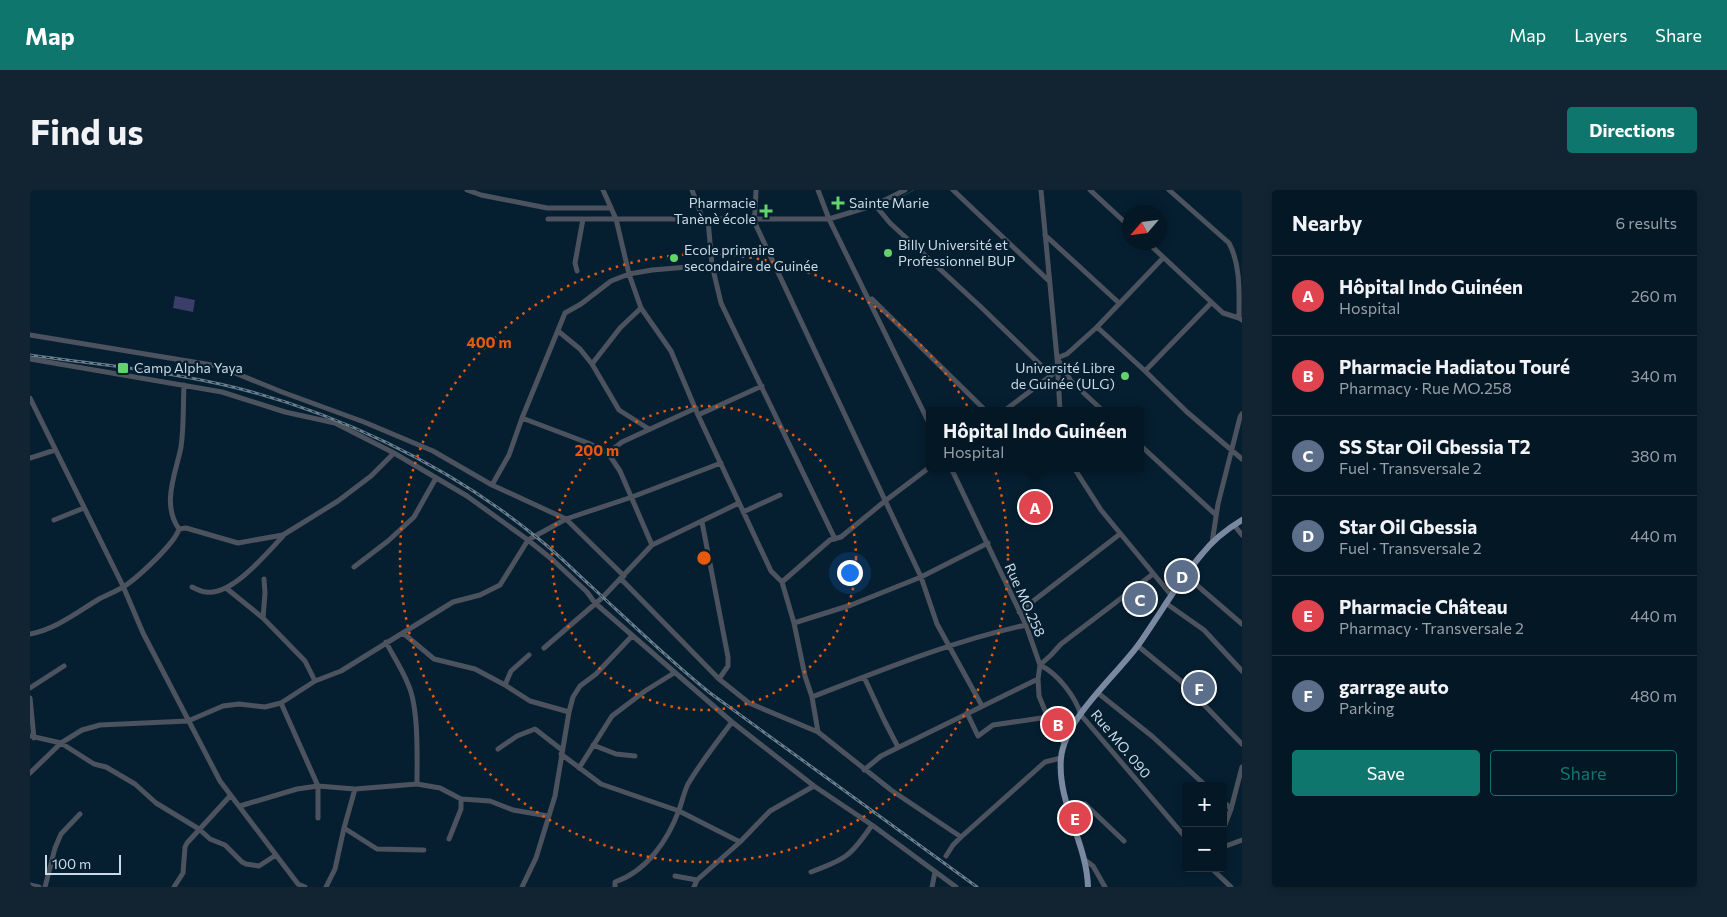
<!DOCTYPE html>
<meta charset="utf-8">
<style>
body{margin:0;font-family:Commissioner,sans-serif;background:#122432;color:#f1f3f6}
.controls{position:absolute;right:15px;bottom:15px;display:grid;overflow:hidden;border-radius:5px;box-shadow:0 2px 8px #0003}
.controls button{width:45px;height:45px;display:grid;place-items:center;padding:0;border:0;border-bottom:1px solid #253642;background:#041725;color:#f1f3f6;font:25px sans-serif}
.compass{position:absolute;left:1092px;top:15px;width:45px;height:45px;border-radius:50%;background:#041725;box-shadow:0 2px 8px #0003;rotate:242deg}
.scale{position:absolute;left:15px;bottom:12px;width:76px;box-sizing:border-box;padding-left:5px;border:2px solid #cbdae6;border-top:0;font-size:14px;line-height:18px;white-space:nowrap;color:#cbdae6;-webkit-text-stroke:4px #051f31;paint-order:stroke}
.you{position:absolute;left:819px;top:382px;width:18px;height:18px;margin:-12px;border:4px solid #fff;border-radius:50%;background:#1a73e8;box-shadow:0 0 0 8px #1a73e833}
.badge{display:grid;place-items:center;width:32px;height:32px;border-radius:50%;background:#0f766e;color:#fff;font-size:16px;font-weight:700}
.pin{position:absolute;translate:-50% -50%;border:2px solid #fff;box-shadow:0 1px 5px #0006}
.popup{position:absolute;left:896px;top:217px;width:218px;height:65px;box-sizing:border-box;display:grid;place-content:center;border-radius:5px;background:#041725;filter:drop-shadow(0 1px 4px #0005);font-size:16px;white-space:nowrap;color:#979fa7}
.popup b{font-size:19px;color:#f1f3f6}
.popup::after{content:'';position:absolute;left:50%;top:100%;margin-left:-10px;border:10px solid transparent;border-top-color:#041725}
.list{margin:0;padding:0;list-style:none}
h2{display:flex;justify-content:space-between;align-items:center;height:65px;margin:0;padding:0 20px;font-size:21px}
h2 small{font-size:16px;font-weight:400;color:#979fa7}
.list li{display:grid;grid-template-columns:32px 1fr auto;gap:15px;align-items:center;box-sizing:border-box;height:80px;padding:0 20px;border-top:1px solid #253642}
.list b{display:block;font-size:19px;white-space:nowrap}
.list p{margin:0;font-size:16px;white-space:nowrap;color:#979fa7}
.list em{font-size:16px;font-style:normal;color:#979fa7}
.actions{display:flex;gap:10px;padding:15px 20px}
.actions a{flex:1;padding:11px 0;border:1px solid #0f766e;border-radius:5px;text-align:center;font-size:18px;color:#0f766e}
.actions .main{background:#0f766e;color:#fff}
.map{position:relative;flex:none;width:1212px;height:697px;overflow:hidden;border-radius:5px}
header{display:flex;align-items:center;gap:30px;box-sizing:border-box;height:70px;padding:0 25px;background:#0f766e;color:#fff}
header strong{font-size:24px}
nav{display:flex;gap:28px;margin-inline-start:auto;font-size:18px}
.intro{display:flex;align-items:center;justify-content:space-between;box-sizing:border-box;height:120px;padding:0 30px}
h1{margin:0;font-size:35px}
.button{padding:12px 22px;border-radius:5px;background:#0f766e;color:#fff;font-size:18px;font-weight:700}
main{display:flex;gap:30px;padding:0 30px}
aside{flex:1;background:#041725;border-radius:5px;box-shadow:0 2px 8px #0003}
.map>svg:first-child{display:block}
.green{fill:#3c3e6a}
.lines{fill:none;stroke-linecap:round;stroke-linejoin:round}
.stream{stroke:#174548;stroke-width:1}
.minor{stroke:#4c535e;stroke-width:5}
.major{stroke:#7a88a0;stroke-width:6}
.rail-casing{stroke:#6a7e8d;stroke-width:3}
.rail{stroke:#051f31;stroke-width:1;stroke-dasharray:4;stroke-linecap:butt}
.ring{fill:none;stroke:#e8590c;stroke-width:2.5;stroke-dasharray:2.5 5}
.poi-dot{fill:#63d469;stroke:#051f31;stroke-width:2}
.labels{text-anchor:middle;stroke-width:4.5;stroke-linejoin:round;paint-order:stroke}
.poi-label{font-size:14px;fill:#cbdae6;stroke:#051f31;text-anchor:start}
.street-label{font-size:14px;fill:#cbdae6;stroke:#051f31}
.centre{fill:#e8590c;stroke:#051f31;stroke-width:2.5}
.ring-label{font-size:15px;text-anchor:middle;font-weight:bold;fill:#e8590c;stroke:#051f31;stroke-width:4.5;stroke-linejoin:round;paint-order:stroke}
</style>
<header>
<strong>Map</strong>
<nav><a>Map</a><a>Layers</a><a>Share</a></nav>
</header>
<div class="intro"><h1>Find us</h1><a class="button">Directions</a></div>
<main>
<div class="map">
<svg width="1212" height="697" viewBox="0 0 1212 697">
<rect width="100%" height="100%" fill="#051f31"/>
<path class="green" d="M145 106 165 110 163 122 143 118Z"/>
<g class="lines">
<path class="stream" d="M860 13 884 0"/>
<path class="minor" d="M437 0 451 5 517 18H580
M573 0 586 29 599 84 611 118 641 161 668 225 741 381 752 392 764 433 775 486 782 507 788 542
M662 0 673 30
M726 0 725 23 723 29 891 387 907 434 952 516
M788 0 799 29 900 235
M923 0 1019 91
M1011 0 1027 168 1030 221
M1060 0 1100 37
M1139 0 1199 53C1211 76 1209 103 1209 128L1212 130
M845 15 860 33 952 118 1021 185
M518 29H799L845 15 875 0
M678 30 682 75 691 113 805 349
M1015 45 1089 113
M1117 52 1193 123 1209 128
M547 81 545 73 553 29
M842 109 956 221
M1067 137 1115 181 1157 222 1212 269
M528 141 550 159 562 174 589 220 619 239
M0 145 188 176 252 202 334 232 403 261 462 295 536 329 594 386
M0 169 192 202 255 222 305 233 364 263 437 306 498 350 524 371 557 402 565 413 702 532 784 596 842 635 926 697
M562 174 590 138 611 118
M1115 181 1181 113
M0 208 93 396 113 443 190 591 268 694 275 697
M974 221 1023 184
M1073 221 1041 191 1027 168 1037 164 1067 137 1133 68
M668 225 732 196
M492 228 558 253 578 263 590 281 622 355
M1110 255 1186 325
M578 263 592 252 666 218
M0 268 25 260
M921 278 996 435 1010 475 1008 489 1009 506 1023 540 1034 553
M1044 278 1071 320 1141 405
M462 295 479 265 492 228 535 123 551 114 581 91 599 84 622 80 682 75
M713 322 750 305
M24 330 54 318
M672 332 698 467V476L689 489
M1204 335 1212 345
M149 339 156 338 208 353 253 345 308 311 341 286 364 263
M1182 353 1188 314 1210 227 1212 224
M324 377 358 351 384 327 406 288
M1123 384 1031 454 1021 465 1010 475C1028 484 1045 506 1051 525L1156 648
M1155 385 1212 434
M591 389 689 489 719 513 788 542 861 600 931 647 1015 572 1031 568
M752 392 800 350 811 347 855 311 900 277
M162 397C166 399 172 402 176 402 202 406 237 363 253 346
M196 398 233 428 275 471 285 491
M1137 414 1174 440 1212 481
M989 422 1090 344
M233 428 235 403 234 389
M764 433 821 415 891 387 958 353
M373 443 404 469 445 479 475 495 500 511 539 522
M0 444C26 439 46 423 69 409 79 404 90 400 99 393 111 384 145 353 149 339 131 314 146 283 151 257 154 237 153 215 154 195
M356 452C363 466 372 479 378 494 389 518 387 567 387 594
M1108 456 1152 492 1212 554
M514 458 573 407 622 355 709 313
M834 487 854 530 868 557
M475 495 481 481 499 465
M0 498 34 476
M1068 503 1123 547 1176 596
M782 507C852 480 922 451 996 435
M0 508 4 548
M251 513 288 596V628
M937 523 948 546 963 535 1018 527
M0 546 31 553 64 574 76 577 105 594 126 613 169 639 180 649 195 655 212 672 216 674 229 676 246 665
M563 555 586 564 605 566
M468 559 487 546 505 539 532 560
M531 564 571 594 649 621 710 652
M549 578 582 526 615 501 644 483
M834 580 851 566 1008 489
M0 583 31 553 52 540 70 535 158 531 193 516 209 514 235 517 251 513 285 491 311 481 423 412 450 405 470 395 498 350 536 329 602 307 691 273
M1193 611 1201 619
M1037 615 1055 614 1094 651
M210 616 267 599 288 596 325 599 387 594 410 598 431 609 460 611 483 620 518 626
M314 638 347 659 394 660
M1193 640 1201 619 1212 577
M419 649 431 619V609
M1193 657 1212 650
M916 666 923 655 931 647
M1055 670 1063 676 1075 697
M1181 678 1201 697
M781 682C816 669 821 666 842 635
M645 686 667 690
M0 695 9 697
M15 697 25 658 31 644 50 624
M144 697 153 683 155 657 157 653 200 606
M296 697 305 679 314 638 325 599
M492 697 506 668 525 606 539 522 543 507 550 496 566 484 602 446
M585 697V692C617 681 638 650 649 620 652 612 654 602 658 594 671 572 687 552 702 532
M664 697 667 690 710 652 740 621 784 596
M902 697 905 682"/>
<path class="major" d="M1058 697C1057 653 1027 613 1031 568 1035 528 1086 486 1109 454 1130 424 1148 392 1172 364 1183 350 1197 339 1212 330"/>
<defs>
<path id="rail" d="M0 165C63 174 128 180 190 194 301 219 417 274 505 346 526 362 544 381 563 398 602 434 639 470 680 503L947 697"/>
</defs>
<use href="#rail" class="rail-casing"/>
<use href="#rail" class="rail"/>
</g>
<g class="ring">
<circle cx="674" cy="368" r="152"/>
<circle cx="674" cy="368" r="304"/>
</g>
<g class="poi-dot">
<path d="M805.5 5.5h5v5h5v5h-5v5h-5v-5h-5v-5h5z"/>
<path d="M733.5 13.5h5v5h5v5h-5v5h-5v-5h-5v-5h5z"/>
<circle cx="858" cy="63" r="5"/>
<circle cx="644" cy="68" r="5"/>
<rect x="87" y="172" width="12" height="12" rx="2.5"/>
<circle cx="1095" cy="186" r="5"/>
</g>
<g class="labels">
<g class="poi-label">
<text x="726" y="18" text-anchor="end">Pharmacie<tspan x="726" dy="16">Tanènè école</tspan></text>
<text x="819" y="18">Sainte Marie</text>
<text x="868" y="60">Billy Université et<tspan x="868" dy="16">Professionnel BUP</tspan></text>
<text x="654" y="65">Ecole primaire<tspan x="654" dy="16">secondaire de Guinée</tspan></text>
<text x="104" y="183">Camp Alpha Yaya</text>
<text x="1085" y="183" text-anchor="end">Université Libre<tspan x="1085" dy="16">de Guinée (ULG)</tspan></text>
</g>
<g class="street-label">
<text transform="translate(995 410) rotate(66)" y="5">Rue MO.258</text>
<text transform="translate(1091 554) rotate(50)" y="5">Rue MO. 090</text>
</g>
</g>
<circle cx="674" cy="368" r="8" class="centre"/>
<g class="ring-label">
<text x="459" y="158">400 m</text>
<text x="567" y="266">200 m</text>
</g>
</svg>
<div class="controls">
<button>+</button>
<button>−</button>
</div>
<svg class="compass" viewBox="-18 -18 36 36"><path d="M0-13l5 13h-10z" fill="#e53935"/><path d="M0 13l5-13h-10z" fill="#979fa7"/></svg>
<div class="scale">100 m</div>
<div class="you"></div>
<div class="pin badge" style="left:1005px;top:317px;background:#e0444e">A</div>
<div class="popup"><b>Hôpital Indo Guinéen</b>Hospital</div>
<div class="pin badge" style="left:1028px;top:534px;background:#e0444e">B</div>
<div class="pin badge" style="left:1110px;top:409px;background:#5c6f8a">C</div>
<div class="pin badge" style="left:1152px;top:386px;background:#5c6f8a">D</div>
<div class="pin badge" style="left:1045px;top:628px;background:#e0444e">E</div>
<div class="pin badge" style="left:1169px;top:498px;background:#5c6f8a">F</div>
</div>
<aside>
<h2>Nearby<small>6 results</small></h2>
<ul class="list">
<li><span class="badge" style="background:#e0444e">A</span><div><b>Hôpital Indo Guinéen</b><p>Hospital</p></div><em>260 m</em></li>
<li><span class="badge" style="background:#e0444e">B</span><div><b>Pharmacie Hadiatou Touré</b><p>Pharmacy · Rue MO.258</p></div><em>340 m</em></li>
<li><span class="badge" style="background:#5c6f8a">C</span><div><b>SS Star Oil Gbessia T2</b><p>Fuel · Transversale 2</p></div><em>380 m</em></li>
<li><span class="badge" style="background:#5c6f8a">D</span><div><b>Star Oil Gbessia</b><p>Fuel · Transversale 2</p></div><em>440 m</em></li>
<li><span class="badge" style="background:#e0444e">E</span><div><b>Pharmacie Château</b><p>Pharmacy · Transversale 2</p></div><em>440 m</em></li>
<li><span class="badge" style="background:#5c6f8a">F</span><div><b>garrage auto</b><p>Parking</p></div><em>480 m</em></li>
</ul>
<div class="actions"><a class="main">Save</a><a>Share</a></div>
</aside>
</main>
